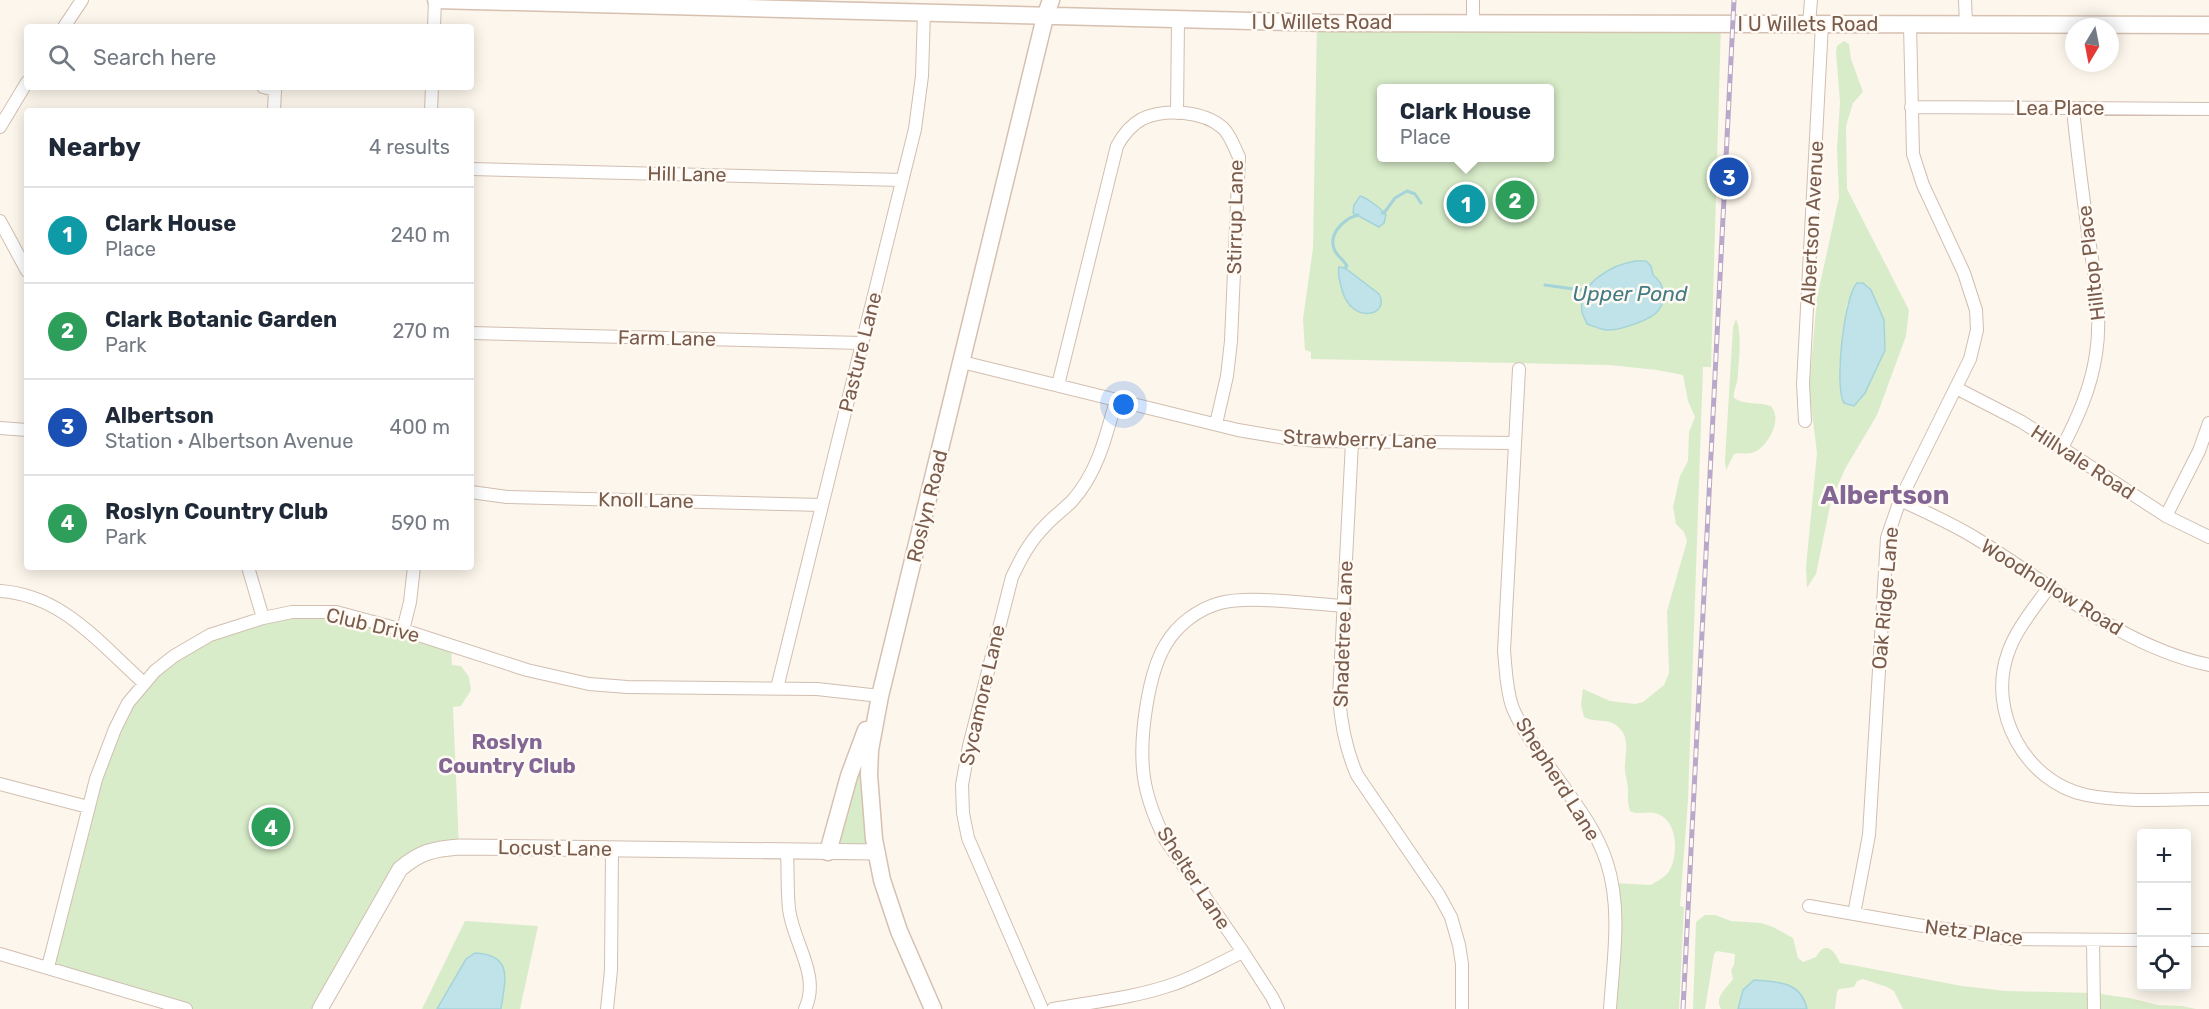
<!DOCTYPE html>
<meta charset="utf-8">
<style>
body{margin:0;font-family:Rubik,sans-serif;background:#f6f6f7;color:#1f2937}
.controls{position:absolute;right:18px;bottom:18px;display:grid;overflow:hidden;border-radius:6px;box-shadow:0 3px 15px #0003}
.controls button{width:54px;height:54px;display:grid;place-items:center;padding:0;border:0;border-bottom:2px solid #e0e1e3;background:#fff;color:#1f2937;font:30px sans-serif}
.compass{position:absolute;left:2065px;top:18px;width:54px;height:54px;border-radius:50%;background:#fff;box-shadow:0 3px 15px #0003;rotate:190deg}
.you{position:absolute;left:1124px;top:405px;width:21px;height:21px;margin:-15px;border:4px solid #fff;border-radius:50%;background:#1a73e8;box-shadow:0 0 0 9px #1a73e833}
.badge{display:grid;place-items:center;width:39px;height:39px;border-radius:50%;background:#b45309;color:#fff;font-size:20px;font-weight:700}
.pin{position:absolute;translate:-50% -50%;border:3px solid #fff;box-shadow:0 2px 6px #0006}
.popup{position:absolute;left:1377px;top:84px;width:177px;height:78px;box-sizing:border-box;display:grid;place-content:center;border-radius:6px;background:#fff;filter:drop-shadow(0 2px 4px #0005);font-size:20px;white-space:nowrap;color:#747a83}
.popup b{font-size:22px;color:#1f2937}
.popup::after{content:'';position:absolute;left:50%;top:100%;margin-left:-12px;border:12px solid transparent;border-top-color:#fff}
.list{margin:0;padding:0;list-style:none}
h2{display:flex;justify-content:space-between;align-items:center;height:78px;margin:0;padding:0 24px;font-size:26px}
h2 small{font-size:20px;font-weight:400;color:#747a83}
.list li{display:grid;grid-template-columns:39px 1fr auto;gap:18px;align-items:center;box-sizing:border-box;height:96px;padding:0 24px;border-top:2px solid #e0e1e3}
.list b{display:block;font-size:22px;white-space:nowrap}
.list p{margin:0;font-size:20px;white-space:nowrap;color:#747a83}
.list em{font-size:20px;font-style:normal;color:#747a83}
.icon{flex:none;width:33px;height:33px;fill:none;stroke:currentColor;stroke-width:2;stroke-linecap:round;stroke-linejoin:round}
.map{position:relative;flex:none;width:2209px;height:1009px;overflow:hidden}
.search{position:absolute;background:#fff;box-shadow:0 3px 15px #0003;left:24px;top:24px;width:450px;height:66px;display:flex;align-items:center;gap:15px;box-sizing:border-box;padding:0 21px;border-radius:6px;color:#747a83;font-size:22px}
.panel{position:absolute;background:#fff;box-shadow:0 3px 15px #0003;left:24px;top:108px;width:450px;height:462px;border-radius:6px}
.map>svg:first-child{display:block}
.green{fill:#d8ecc9;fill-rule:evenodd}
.water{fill:#bfe3e8;stroke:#a5d3da;stroke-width:1.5}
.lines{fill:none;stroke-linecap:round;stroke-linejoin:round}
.stream{stroke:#a5d3da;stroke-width:3}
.minor-casing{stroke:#d1beb0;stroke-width:14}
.tertiary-casing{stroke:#d1beb0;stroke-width:17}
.secondary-casing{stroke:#d6c0b0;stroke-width:19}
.minor{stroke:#fff;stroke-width:12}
.tertiary{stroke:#fff;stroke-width:15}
.secondary{stroke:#fff;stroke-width:16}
.rail-casing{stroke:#b9a8c9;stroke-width:5}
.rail{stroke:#fffaf3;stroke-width:3;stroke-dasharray:9;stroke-linecap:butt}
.labels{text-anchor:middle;stroke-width:5;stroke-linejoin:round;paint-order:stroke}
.street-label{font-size:20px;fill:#7a5c4d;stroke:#fffaf3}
.water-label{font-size:21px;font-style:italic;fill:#437c86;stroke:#fffaf3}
.neighbourhood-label{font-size:21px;font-weight:bold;fill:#846695;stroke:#fffaf3}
.district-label{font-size:26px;font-weight:bold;fill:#846695;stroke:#fffaf3}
</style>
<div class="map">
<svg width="2209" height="1009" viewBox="0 0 2209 1009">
<rect width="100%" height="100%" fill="#fdf6ec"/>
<path class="green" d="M1317 22 1721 24 1711 367H1703L1688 800 1680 906 1684 907 1679 1009H1610L1614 883 1651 885C1656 882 1663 878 1667 874 1679 859 1679 822 1658 814 1648 810 1639 816 1630 811 1627 802 1628 796 1628 788 1627 780 1624 772 1625 764 1626 749 1630 736 1616 725 1606 718 1594 723 1584 717L1581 705 1583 689 1610 701 1635 704 1643 702 1664 685 1669 673 1667 611 1687 541 1684 532 1676 524 1673 507 1680 476 1688 461 1689 432 1695 417 1688 401 1683 375 1657 370 1609 365 1311 359V352L1305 350 1303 319 1313 248ZM1382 88H1550V158H1382Z
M1844 41 1849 44 1851 59 1863 92 1853 103 1846 126 1847 189 1909 310 1906 336 1877 415 1845 469 1831 501 1816 574 1807 588 1806 567 1817 453 1809 389 1817 298 1839 197 1837 150 1840 102 1836 52 1837 46ZM1847 303 1885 350 1865 393 1839 368Z
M1736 319C1742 331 1739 360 1738 375 1738 383 1733 390 1734 398 1744 405 1759 402 1771 406 1773 409 1775 412 1775 415 1778 427 1765 449 1754 452 1747 455 1740 452 1734 454L1726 470 1725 460 1733 327Z
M312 611 451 645 452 665 461 666 469 677 471 690 461 706 453 707 459 847 414 857 320 1009H189L48 966 96 779 147 679 210 635Z
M870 750 877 852H828L849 776Z
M1705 915H1715L1731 921 1761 923 1773 927 1793 938 1798 958 1803 962 1816 957C1826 939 1835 952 1840 963L1857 966 1962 986 2006 991 2093 993 2129 998 2158 1005 2182 1006 2196 1009H1903L1894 991 1887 987 1863 979 1857 981 1854 987 1839 989 1837 992 1835 1009H1721C1714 997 1726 989 1733 979L1731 970 1734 965 1735 954 1717 951 1714 954 1705 1009H1693L1696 922Z
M465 921 538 926 520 1009H422Z"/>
<path class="water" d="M1360 196C1367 198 1382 209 1386 215L1384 223 1379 227 1353 213 1354 205Z
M1636 261H1646L1651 266 1653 275C1665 284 1668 301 1656 313 1647 321 1618 331 1606 330 1600 329 1593 326 1587 324 1586 320 1582 315 1582 311 1577 283 1614 264 1636 261Z
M1339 267 1345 268 1379 294C1391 315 1352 326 1342 290 1340 282 1337 275 1339 267Z
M1857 283H1863L1871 290 1884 320 1885 350 1865 393 1854 406 1844 403C1834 388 1844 296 1857 283Z
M475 953C514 955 505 980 501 1009H437L466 959Z
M1754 980C1778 982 1801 981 1807 1009H1738L1743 990Z"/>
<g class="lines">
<path class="stream" d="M1382 213H1384L1395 198 1407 191 1415 194 1421 203
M1345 268 1347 266C1344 260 1338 257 1335 251 1327 235 1343 219 1358 215
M1545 285 1588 291"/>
<defs>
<path id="minor" d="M1473 0V23
M1965 0 1966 25
M1809 24 1811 0
M64 27 82 0
M434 27 435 0
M263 87 275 90 274 111
M1911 107 2209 109
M431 111 432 87
M1177 113 1178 20
M0 127 27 82
M471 169 902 180
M0 221 27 271
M471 333 862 343
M962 362 1238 430 1285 438 1318 441 1515 443
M1519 369 1504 651C1506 670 1506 688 1512 706 1517 720 1526 733 1535 746 1558 782 1594 821 1607 863 1622 909 1613 962 1610 1009
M1058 385 1117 146C1123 135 1131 125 1142 119 1165 108 1204 111 1223 128 1231 136 1234 147 1239 157L1231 341 1227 376 1216 424
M1956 388 2022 422 2166 516 2209 537
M1805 421 1803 384 1822 24
M0 428 27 430
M1352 442 1339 697C1341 724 1346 750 1357 775L1439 895 1451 917 1459 945 1462 964V1009
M2062 448C2078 417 2091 388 2096 354 2102 316 2095 277 2089 240 2083 196 2077 152 2073 108
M471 492 507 497 822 505
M1900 500C1926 512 1953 524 1977 539 2052 585 2121 646 2209 665
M2166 516 2199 451 2209 423
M248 567 263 618
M2049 587C2035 607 2016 629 2008 653 1987 711 2025 782 2086 795 2126 803 2169 799 2209 799
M0 591C63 595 100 644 144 683
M403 630 410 602 414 567
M777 688 915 129 922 76 924 12
M0 784 88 807
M787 852C788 871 787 890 789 909 793 943 821 975 805 1009
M1809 906 1917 925 2012 939 2142 940
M1854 914 1869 835 1887 538 1900 500 1970 359 1977 330 1976 310 1964 273 1923 185 1913 154 1910 25
M2093 940 2094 1009
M2186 940H2209
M0 954 186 1009
M48 967 96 779 115 729 128 703 155 671 174 656 210 635 263 618 292 612H336L403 630 527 670 589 684 627 687 817 689 880 696
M607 1009 611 970 612 849
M1042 1009 968 838 963 813 962 785 969 746 1012 577C1021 558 1030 541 1045 526 1053 517 1063 510 1072 501 1098 472 1106 436 1116 400
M1053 1009C1092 1002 1133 998 1171 985 1196 977 1219 963 1243 952
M1278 1009 1272 997 1243 952 1165 839C1154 817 1145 794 1143 769 1140 735 1148 673 1166 644 1177 625 1198 609 1220 603 1250 595 1310 604 1344 606"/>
<path id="tertiary" d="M320 1009 400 869C420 852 433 849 459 847L877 852"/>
<path id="secondary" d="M436 0 1329 23 2209 25
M828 852 849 776 866 730
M933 1009 899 931 882 880 874 839 869 775 870 750 880 696 1045 17 1051 0"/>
</defs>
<use href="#minor" class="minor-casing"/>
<use href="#tertiary" class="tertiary-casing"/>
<use href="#secondary" class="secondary-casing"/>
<use href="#minor" class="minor"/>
<use href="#tertiary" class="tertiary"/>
<use href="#secondary" class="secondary"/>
<defs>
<path id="rail" d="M1683 1009 1734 0"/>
</defs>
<use href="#rail" class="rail-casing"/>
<use href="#rail" class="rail"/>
</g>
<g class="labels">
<g class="street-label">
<text x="1322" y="29">I U Willets Road</text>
<text x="1808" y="31">I U Willets Road</text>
<text x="2060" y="115">Lea Place</text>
<text transform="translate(687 174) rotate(1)" y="7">Hill Lane</text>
<text transform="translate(1235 217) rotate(-89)" y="7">Stirrup Lane</text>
<text transform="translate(1812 223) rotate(-87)" y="7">Albertson Avenue</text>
<text transform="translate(2091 263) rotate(-97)" y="7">Hilltop Place</text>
<text transform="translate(667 338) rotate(1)" y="7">Farm Lane</text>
<text transform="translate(860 352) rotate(-76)" y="7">Pasture Lane</text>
<text transform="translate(1360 439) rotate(2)" y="7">Strawberry Lane</text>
<text transform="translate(2083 462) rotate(33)" y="7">Hillvale Road</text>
<text transform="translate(646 500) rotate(1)" y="7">Knoll Lane</text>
<text transform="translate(927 506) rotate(-76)" y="7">Roslyn Road</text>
<text transform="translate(2052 587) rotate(32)" y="7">Woodhollow Road</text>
<text transform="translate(1885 598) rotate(-85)" y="7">Oak Ridge Lane</text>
<text transform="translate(373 625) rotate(13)" y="7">Club Drive</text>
<text transform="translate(1343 634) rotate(-88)" y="7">Shadetree Lane</text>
<text transform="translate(982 695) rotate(-77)" y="7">Sycamore Lane</text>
<text transform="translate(1558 779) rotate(58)" y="7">Shepherd Lane</text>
<text transform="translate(555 848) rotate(1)" y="7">Locust Lane</text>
<text transform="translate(1194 878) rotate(57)" y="7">Shelter Lane</text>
<text transform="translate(1974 932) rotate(7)" y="7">Netz Place</text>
</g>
<g class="water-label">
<text x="1630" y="301">Upper Pond</text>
</g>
<g class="neighbourhood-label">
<text x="507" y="749">Roslyn<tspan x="507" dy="24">Country Club</tspan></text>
</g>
<g class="district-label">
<text x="1885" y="504">Albertson</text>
</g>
</g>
</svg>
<div class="controls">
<button>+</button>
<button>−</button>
<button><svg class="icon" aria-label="locate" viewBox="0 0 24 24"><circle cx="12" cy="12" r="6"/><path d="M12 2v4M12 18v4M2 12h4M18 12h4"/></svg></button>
</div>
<svg class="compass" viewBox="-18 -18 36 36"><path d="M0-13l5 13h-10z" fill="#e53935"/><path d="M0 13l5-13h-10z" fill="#747a83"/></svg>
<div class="you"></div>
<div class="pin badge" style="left:1466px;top:204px;background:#0f9aa8">1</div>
<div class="popup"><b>Clark House</b>Place</div>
<div class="pin badge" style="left:1515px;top:200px;background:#2e9e5b">2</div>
<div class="pin badge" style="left:1729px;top:177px;background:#1a4fb4">3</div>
<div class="pin badge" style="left:271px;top:827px;background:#2e9e5b">4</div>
<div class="search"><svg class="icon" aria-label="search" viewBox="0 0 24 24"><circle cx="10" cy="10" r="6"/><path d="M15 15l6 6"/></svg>Search here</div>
<section class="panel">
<h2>Nearby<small>4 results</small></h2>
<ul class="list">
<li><span class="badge" style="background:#0f9aa8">1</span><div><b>Clark House</b><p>Place</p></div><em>240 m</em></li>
<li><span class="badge" style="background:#2e9e5b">2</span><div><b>Clark Botanic Garden</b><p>Park</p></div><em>270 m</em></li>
<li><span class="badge" style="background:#1a4fb4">3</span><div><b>Albertson</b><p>Station · Albertson Avenue</p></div><em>400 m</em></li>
<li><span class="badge" style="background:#2e9e5b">4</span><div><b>Roslyn Country Club</b><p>Park</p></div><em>590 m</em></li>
</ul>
</section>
</div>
